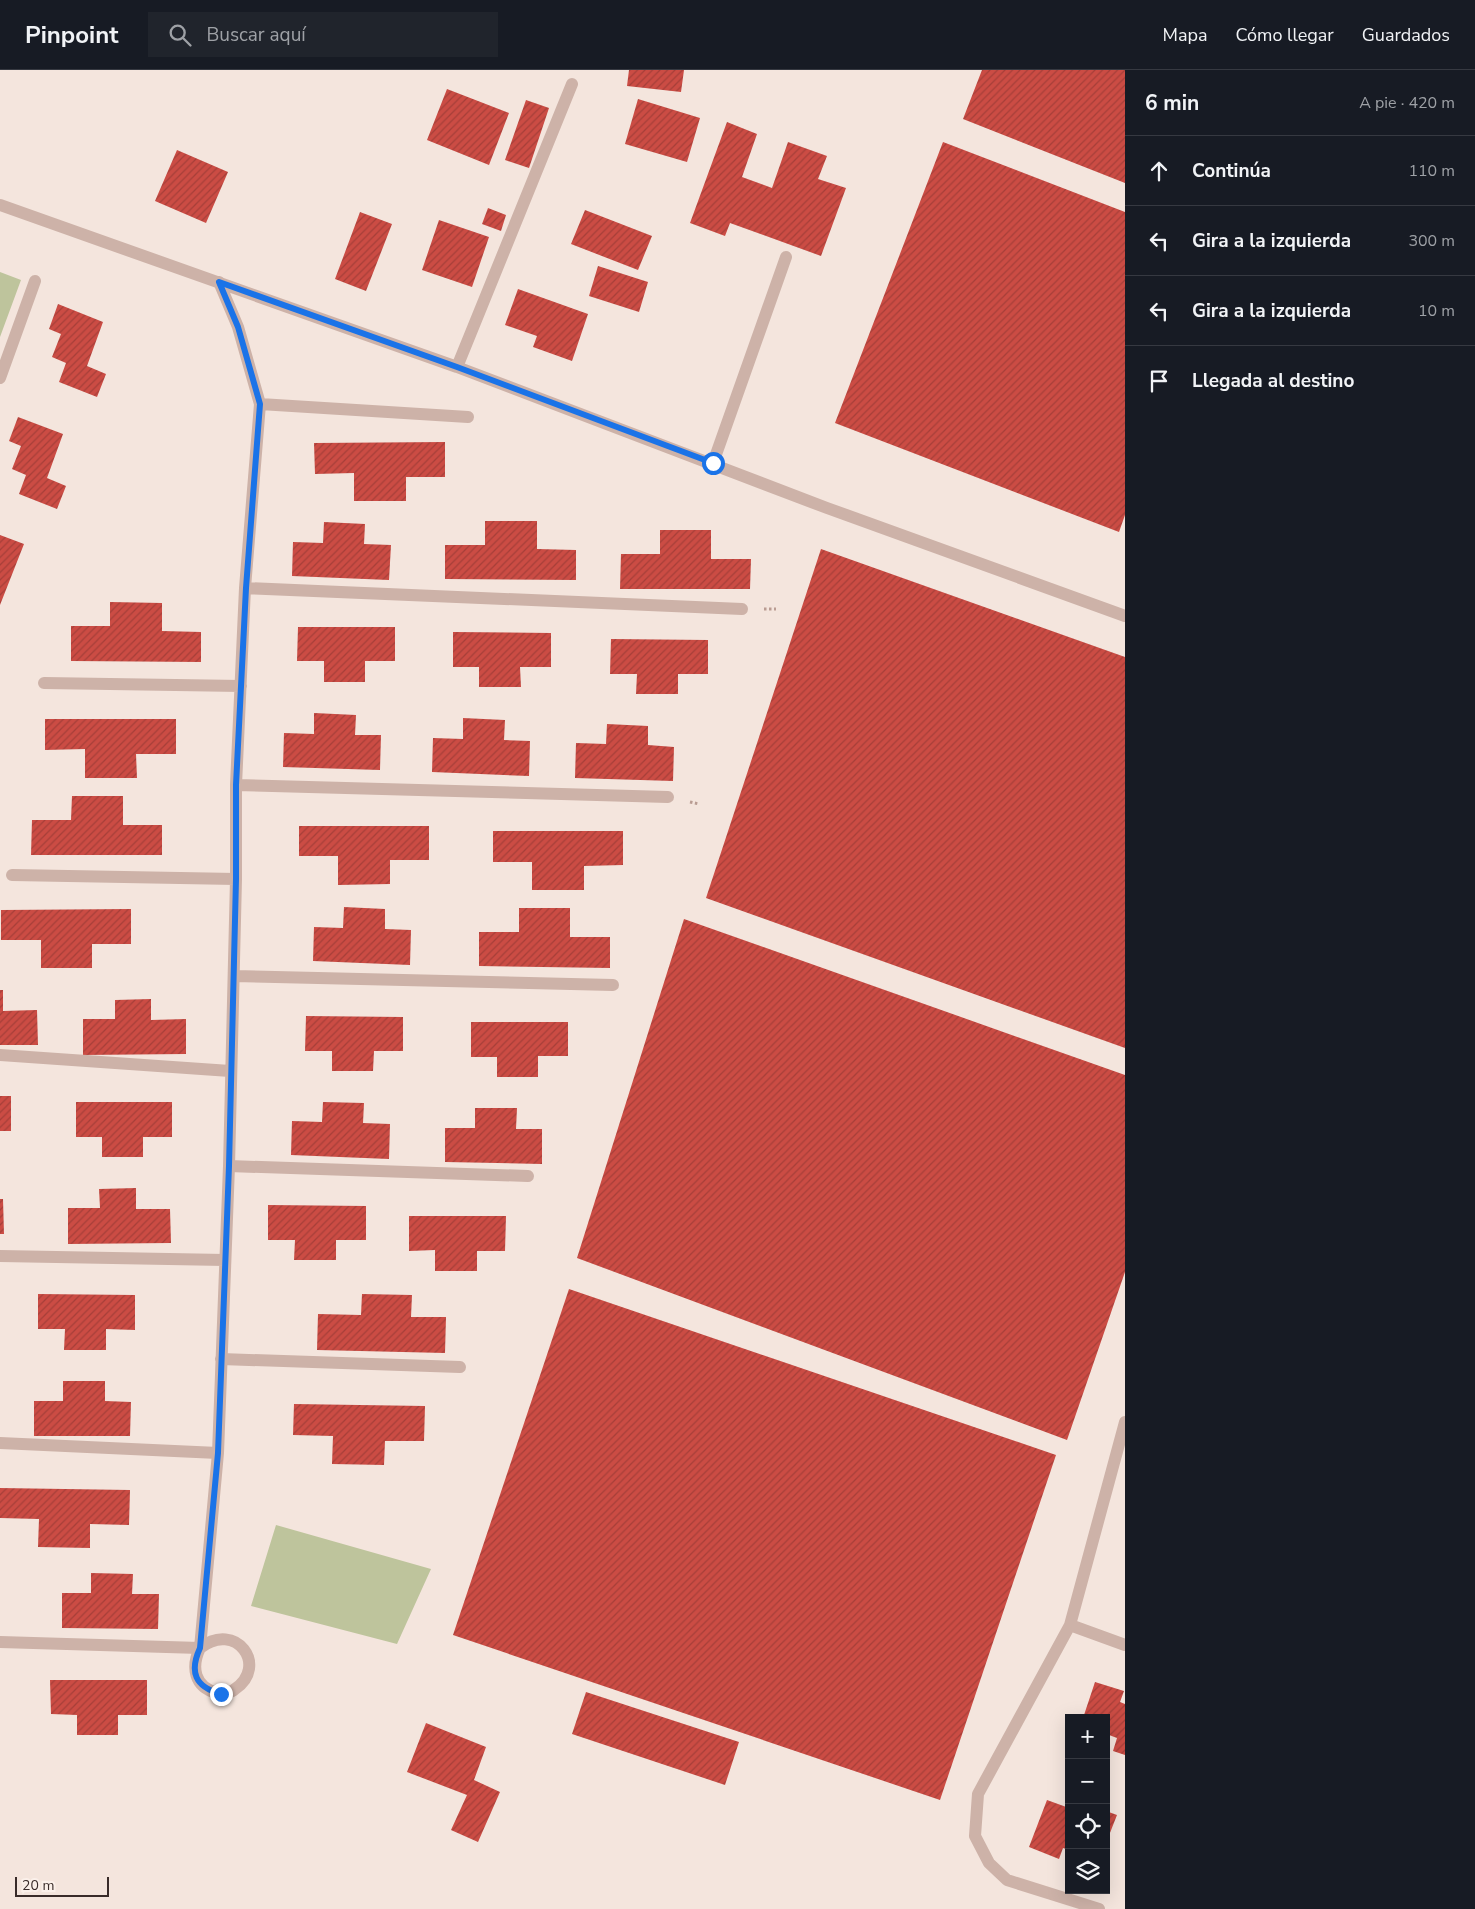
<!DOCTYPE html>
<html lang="es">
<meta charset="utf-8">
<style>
body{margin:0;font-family:"Nunito Sans",sans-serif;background:#20242c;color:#f1f3f6}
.controls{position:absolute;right:15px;bottom:15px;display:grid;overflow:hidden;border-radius:0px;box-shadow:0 5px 20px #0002}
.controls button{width:45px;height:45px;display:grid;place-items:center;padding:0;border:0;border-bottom:1px solid #363941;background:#171b24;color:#f1f3f6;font:25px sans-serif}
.scale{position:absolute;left:15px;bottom:12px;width:94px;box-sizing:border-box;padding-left:5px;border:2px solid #392b29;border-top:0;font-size:14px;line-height:18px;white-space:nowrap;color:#392b29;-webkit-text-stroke:4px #fbf0ea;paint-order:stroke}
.stop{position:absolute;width:15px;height:15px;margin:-11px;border:4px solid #1a73e8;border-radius:50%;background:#fff}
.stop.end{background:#1a73e8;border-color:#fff;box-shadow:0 1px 5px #0008}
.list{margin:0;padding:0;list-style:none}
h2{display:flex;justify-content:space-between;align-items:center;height:65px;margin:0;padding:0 20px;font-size:21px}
h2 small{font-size:16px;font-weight:400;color:#9ea1a6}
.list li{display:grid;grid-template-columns:32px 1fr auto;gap:15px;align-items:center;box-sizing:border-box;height:70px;padding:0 20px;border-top:1px solid #363941}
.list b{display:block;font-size:19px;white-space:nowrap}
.list em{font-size:16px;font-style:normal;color:#9ea1a6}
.icon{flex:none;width:28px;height:28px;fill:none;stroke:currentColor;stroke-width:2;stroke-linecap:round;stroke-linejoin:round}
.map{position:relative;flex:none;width:1125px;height:1839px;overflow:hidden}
header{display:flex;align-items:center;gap:30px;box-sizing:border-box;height:70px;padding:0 25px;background:#171b24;border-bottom:1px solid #363941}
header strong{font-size:24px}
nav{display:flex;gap:28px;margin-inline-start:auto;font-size:18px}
.search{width:350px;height:45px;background:#20242c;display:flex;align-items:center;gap:12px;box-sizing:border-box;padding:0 18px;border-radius:0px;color:#9ea1a6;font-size:19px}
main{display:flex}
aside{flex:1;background:#171b24}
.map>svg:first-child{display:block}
.garden{fill:#bec49c}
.building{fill:url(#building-hatch)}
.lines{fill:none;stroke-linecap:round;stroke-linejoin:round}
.path{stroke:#b99c92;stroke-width:3;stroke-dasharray:2.5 2.5;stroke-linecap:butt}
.lane{stroke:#cdb2a8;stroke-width:12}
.street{stroke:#cdb2a8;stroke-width:12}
.route{stroke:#1a73e8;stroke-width:6}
</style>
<header>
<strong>Pinpoint</strong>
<div class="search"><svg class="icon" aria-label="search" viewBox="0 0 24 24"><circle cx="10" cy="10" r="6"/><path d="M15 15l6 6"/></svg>Buscar aquí</div>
<nav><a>Mapa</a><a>Cómo llegar</a><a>Guardados</a></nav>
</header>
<main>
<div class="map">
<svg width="1125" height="1839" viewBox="0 0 1125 1839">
<defs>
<pattern id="building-hatch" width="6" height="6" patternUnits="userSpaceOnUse" patternTransform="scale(1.25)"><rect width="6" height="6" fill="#cb4c44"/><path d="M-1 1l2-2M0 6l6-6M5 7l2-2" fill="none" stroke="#a63f39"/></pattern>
</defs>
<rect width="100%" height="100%" fill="#f4e5dd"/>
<path class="garden" d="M0 202 21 210 0 267Z
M276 1455 431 1499 397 1574 251 1536Z"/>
<path class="building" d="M629 0H684L681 22 627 16Z
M982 0H1125V113L963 49Z
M447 19 509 43 489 95 427 70Z
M638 29 700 48 687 92 625 74Z
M526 30 549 38 529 98 505 90Z
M727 52 757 64 742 107 772 118 788 72 827 86 818 109 846 118 821 186 730 153 725 166 690 153Z
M943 72 1125 142V445L1119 462 835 353Z
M177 80 228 102 206 153 155 131Z
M488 138 506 145 501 161 482 154Z
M585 140 652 166 638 200 571 174Z
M360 142 392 154 366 221 335 209Z
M439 150 489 167 472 217 422 200Z
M598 196 648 212 639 242 589 226Z
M518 219 588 244 572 291 533 277 537 266 505 255Z
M58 234 103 252 87 296 106 304 97 327 59 312 66 293 52 287 61 264 49 259Z
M18 347 63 364 47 408 66 416 57 439 19 424 26 405 12 399 21 376 9 371Z
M445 372V407H406V431H354V403L315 404 314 373Z
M485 451H537V479L576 480V510L445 509V475H485Z
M324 452 365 454 364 474 391 475 389 510 292 506 293 472 323 473Z
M660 460H711V489H751L750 519H620L621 484H660Z
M0 465 24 474 0 535Z
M821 479 1125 587V978L706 828Z
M110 532 162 533V561L201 562V592L71 591V556H110Z
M298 557H395V591H365V612H324V591H297Z
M453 562 551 563V597H520L521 617H479V597H453Z
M611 569 708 570V604H678V624H636L637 604H610Z
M314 643 356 645 355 665H381L380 700 283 697 284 663 314 664Z
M463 648 505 650 504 670 530 671 529 706 432 702 433 668 463 669Z
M45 649H176V684H136L137 708H85V679L45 680Z
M607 654 648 656V675L674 677 673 711 575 708 576 673 606 674Z
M72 726H123V755H162V785H31L32 750H71Z
M299 756H429V790H390V814L338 815V786H299Z
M493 761H623V795L584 796V820H532V792H493Z
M344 837 385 839V859L411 860 410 895 313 891 314 857 343 858Z
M519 838H570V867H610V898L479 896V862H519Z
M131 839V874H92V898H41V870H1V840Z
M684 849 1125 1005V1202L1067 1370 577 1188Z
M0 920H3V941L37 940 38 975H0Z
M151 929V950L186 949V984L83 985V949H115V930Z
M306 946 403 947V981H374L373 1001H332V981H305Z
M471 952H568V986H538V1007H497V987H471Z
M0 1026H11V1061H0Z
M76 1032H172V1067H143V1087H102V1067H76Z
M323 1032 364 1033 363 1053 390 1054 389 1089 291 1085 292 1051 322 1052Z
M475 1038H517L516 1059H542V1094L445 1092V1058H475Z
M136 1118V1139H170L171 1173 68 1174V1138H100L99 1119Z
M0 1129H3L4 1164H0Z
M268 1135 366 1136V1170H336V1190H294L295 1170H268Z
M409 1146H506L505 1181H477V1201H435V1180L409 1181Z
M569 1219 1056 1385 940 1730 453 1565Z
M38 1224 135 1225V1260L106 1259V1280H64L65 1259H38Z
M362 1224 412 1225 411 1247H446L445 1283 317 1280 318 1244 361 1245Z
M63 1311H105V1331L131 1332 130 1366H34V1331H63Z
M294 1334 425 1336 424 1371H385L384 1395 332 1394 333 1366 293 1365Z
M0 1418 130 1420 129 1455 90 1454V1478L38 1477 39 1449 0 1448Z
M91 1503 133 1504 132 1524H159L158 1559 62 1558V1523H91Z
M50 1610H147V1645H118V1665H77V1645L51 1644Z
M1095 1612 1124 1621 1120 1632 1125 1634V1685L1113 1681 1117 1668 1109 1665 1106 1672V1648H1083Z
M586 1622 739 1672 725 1715 572 1664Z
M426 1653 486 1677 474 1710 500 1722 478 1772 451 1760 467 1725 407 1702Z
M1047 1730 1069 1738V1780L1063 1778 1059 1789 1029 1777Z
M1106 1741 1117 1745 1106 1773Z"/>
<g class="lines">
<path class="path" d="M764 539H776
M690 732 699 734"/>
<path class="lane" d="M0 308 35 211
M260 334 468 347
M713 393 786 187
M245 518 742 539
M44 613 241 616
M236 715 668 727
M12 805 236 809
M234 906 613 915
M0 985 230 1001
M229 1096 528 1106
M0 1186 225 1190
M221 1289 460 1297
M0 1373 218 1383
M1070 1555 1125 1575
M0 1572 200 1578C236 1550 269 1596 235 1619 231 1623 223 1624 217 1623 194 1617 191 1597 200 1578L218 1383 229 1096 236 809V715L245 518 260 334 238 257 219 212
M1099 1839 1007 1810 989 1793 975 1766 978 1724 1070 1555 1125 1352"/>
<path class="street" d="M0 135 457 297 827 438 1125 546
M457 297 572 14"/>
</g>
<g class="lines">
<path class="route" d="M221 1624C195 1617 189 1602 200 1578L218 1383 229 1096 236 809V715L246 518 260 334 238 257 219 212 457 297 713 393"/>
</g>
</svg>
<div class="controls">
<button>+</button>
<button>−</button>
<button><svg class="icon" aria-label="locate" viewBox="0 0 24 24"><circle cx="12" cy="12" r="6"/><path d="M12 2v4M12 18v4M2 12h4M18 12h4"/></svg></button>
<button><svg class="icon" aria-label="layers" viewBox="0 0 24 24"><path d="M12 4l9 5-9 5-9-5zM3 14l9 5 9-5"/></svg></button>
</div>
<div class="scale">20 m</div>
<div class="stop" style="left:713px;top:393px"></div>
<div class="stop end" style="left:221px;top:1624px"></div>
</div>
<aside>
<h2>6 min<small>A pie · 420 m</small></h2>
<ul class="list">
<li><svg class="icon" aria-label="ahead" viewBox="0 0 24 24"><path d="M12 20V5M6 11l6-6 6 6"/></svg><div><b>Continúa</b></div><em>110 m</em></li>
<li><svg class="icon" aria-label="left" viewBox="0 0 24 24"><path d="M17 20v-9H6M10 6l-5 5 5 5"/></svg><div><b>Gira a la izquierda</b></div><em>300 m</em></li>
<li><svg class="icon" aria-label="left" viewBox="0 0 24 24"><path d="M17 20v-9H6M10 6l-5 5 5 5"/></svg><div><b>Gira a la izquierda</b></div><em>10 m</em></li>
<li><svg class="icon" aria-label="arrive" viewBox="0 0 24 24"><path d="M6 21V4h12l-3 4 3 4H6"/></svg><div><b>Llegada al destino</b></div></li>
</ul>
</aside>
</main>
